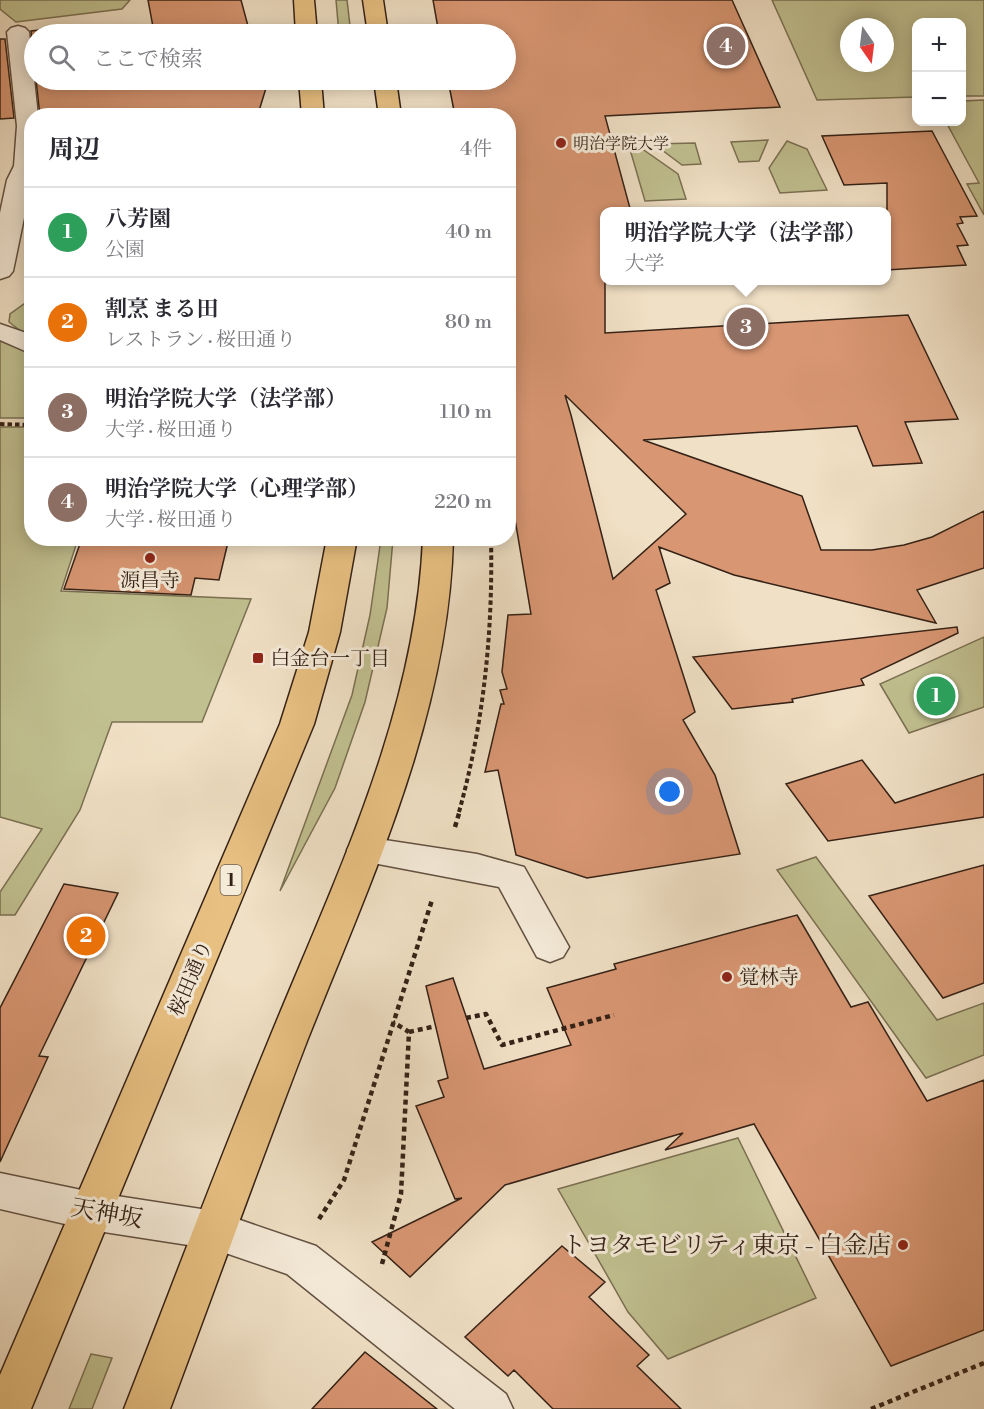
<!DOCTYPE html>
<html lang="ja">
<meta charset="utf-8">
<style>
body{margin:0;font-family:"Libre Bodoni","Noto Serif JP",serif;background:#f2f2f3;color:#2b2b33}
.controls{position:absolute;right:18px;top:18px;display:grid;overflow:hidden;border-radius:12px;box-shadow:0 3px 15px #0003}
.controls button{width:54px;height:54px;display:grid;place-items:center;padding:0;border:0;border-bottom:2px solid #e1e1e2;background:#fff;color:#2b2b33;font:30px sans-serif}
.compass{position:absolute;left:840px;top:18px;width:54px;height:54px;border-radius:50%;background:#fff;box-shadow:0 3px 15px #0003;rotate:166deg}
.you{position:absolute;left:670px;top:792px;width:21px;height:21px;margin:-15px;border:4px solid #fff;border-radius:50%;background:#1a73e8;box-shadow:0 0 0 9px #1a73e833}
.badge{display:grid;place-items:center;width:39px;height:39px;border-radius:50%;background:#7c3aed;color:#fff;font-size:20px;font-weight:700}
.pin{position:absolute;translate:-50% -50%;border:3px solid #fff;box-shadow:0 2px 6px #0006}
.popup{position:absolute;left:600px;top:207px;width:291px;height:78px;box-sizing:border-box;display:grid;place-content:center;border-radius:12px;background:#fff;filter:drop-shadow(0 2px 4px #0005);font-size:20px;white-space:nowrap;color:#7c7c81}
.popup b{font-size:22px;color:#2b2b33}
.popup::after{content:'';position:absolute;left:50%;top:100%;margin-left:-12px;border:12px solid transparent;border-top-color:#fff}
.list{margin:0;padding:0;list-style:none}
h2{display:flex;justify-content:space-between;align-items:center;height:78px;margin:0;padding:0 24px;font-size:26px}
h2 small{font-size:20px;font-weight:400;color:#7c7c81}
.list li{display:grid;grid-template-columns:39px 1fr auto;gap:18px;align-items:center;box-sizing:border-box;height:90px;padding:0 24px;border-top:2px solid #e1e1e2}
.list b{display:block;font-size:22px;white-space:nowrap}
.list p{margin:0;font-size:20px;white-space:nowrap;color:#7c7c81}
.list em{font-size:20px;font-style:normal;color:#7c7c81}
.icon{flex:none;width:33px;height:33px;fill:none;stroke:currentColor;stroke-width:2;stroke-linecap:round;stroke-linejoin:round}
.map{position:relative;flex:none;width:984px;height:1409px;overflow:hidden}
.search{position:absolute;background:#fff;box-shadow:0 3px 15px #0003;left:24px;top:24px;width:492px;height:66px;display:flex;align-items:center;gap:15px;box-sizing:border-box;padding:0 21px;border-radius:33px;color:#7c7c81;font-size:22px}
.panel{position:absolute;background:#fff;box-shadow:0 3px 15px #0003;left:24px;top:108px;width:492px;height:438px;border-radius:24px}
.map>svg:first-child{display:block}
.green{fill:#c1c090;stroke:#7a7053;stroke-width:1.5;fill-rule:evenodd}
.building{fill:#d89672;stroke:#342116;stroke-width:1.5;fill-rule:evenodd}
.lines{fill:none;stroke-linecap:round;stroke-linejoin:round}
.minor-casing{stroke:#635142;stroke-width:3}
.highway-casing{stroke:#342116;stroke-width:3}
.path-far1{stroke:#342116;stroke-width:4;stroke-dasharray:4.5 3;stroke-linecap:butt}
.path{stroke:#342116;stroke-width:4.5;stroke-dasharray:5 4;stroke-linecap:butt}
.minor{fill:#f5ebd9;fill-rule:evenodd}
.highway{fill:#e8c082;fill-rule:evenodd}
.poi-dot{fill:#8f2418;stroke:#f5ebd9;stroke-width:2}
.labels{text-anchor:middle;stroke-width:6;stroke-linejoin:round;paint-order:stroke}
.far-poi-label{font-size:16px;fill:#342116;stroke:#f5ebd9;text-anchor:start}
.shield{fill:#f5ebd9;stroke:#6e5e50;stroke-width:1.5}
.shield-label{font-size:18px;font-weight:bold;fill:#342116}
.poi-label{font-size:20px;fill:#342116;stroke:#f5ebd9;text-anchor:start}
.street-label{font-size:20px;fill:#342116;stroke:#f5ebd9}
.near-street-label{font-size:24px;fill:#342116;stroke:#f5ebd9}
.near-poi-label{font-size:24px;fill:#342116;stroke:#f5ebd9;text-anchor:end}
</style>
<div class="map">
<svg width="984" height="1409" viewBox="0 0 984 1409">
<rect width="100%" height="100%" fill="#f0e0c5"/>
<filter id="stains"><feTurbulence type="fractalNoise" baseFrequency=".00333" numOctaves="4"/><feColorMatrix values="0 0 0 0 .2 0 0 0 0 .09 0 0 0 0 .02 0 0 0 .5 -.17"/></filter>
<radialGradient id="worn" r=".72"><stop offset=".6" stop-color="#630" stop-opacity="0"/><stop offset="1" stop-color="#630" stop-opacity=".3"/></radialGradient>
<path class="green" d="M0 0H130L122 9 16 22 0 9Z
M336 0H347L351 34H339Z
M772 0H984V96H962V22H916V97L817 100ZM849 27H885V63H849Z
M984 100V215L967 184 979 183 946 122H962V101Z
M768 140 759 161 739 162 731 142Z
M787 141 807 149 827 190 780 193 769 168Z
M695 143 701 164 682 165 654 144Z
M629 146H638L678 174 686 199 645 201Z
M31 244V339L9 322 10 314 28 301C32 280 20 267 31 244Z
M0 339 16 343 31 355V418H0Z
M0 427H31L32 538 78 539 61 591 251 599 202 722H112L80 810 15 915H0V892L42 829 0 817Z
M381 539H393L387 608 365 702 335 788 280 891 352 695 370 615Z
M984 637V707L909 733 880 684Z
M816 857 937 1020 984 1003V1055L926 1078 777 870Z
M738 1138 816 1298 668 1359 628 1312 558 1189Z
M91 1354 112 1358 92 1409H69Z"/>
<path class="building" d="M148 0H241L248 26 254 25 256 34H150L154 32Z
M433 0H732L780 107 605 116 631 212H605V333L908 315 958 419 905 422 922 463 873 466 857 426 643 440 802 496 821 550H872L904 545 932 537 984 511V568L917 590 936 623 734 575 659 547 670 583 656 590 695 712 683 720 715 775 740 854 587 878 516 855 498 770 485 772 501 704H504L500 690 507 689 502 672 508 615 531 614 508 478V116H455L448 80H506V34H439ZM565 395 686 514 613 579 571 415Z
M67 27 68 34H34V62L31 31Z
M0 39H5L14 118 0 119Z
M36 80H264L266 88 259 111H254L253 113 125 116V110L40 116Z
M932 131 977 216 960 217 963 223 957 224 968 245 957 246 966 265 887 270V183L844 185 822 136Z
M82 538H229L219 580 195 578 191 595 64 589Z
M957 627 958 633 861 679 864 685 792 699 793 702 732 709 693 657Z
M862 760 895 803 984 774V817L828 841 786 784Z
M984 865V983L943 998 869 896Z
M64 884 118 893 39 1056 48 1057 0 1162V1008Z
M797 915 851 1007 868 1002 927 1101 984 1080V1330L891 1366 754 1124 665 1150 683 1133 505 1185 410 1277 372 1242 462 1198 455 1199 416 1106 444 1097 438 1081 448 1078 426 986 453 978 484 1069 571 1045 547 988 616 969 614 964Z
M562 1246 605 1282 589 1297 649 1355 637 1366 681 1409H553L514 1370 508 1376 465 1337Z
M365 1352 437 1409H312Z"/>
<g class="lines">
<defs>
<path id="minor" d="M18 26 25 28 29 32 38 116H32V179L13 271 9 276 0 279V213L7 180 14 166 17 126 7 32 11 28Z
M0 324 32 335V354L0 340Z
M365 837 477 854 524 867 569 947 563 957 550 962 537 957 499 887 352 859 347 850 352 841Z
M0 1173 91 1192 214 1211 316 1246 506 1394 513 1409H455L287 1274 214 1249 91 1230 0 1209Z"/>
<path id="highway" d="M294 0H314L317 34H296Z
M363 0H383L388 34H368Z
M299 80H321L324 116H302Z
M374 80H396L401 116H379Z
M327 538H357L340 632 314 724 31 1409H0V1375L280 724 309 632Z
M423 538H453C449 715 371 880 307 1041 260 1163 216 1286 170 1409H124C172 1286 218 1163 268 1042 334 880 416 715 423 538Z"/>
</defs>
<use href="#minor" class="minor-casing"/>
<use href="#highway" class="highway-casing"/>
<path class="path-far1" d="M0 424 32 425
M459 812C484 722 493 631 491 538"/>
<path class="path" d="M455 827 460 810
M466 1018 486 1014 502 1045 614 1015
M409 1032 436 1026
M319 1219 344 1180 432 900
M382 1264 401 1194 409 1032 393 1022
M871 1409 984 1363"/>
<use href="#minor" class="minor"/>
<use href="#highway" class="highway"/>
</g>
<g class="poi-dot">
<circle cx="561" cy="143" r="6"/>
<circle cx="150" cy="558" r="6"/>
<rect x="252" y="652" width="12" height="12" rx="3"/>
<circle cx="727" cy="977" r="6"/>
<circle cx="903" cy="1245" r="6"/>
</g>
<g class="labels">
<g class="far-poi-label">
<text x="573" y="149">明治学院大学</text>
</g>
<rect class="shield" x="220.5" y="865" width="21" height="30" rx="4.5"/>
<g class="shield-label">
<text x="231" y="886">1</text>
</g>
<g class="poi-label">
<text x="150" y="587" text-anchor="middle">源昌寺</text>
<text x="270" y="665">白金台一丁目</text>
<text x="739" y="984">覚林寺</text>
</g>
<g class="street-label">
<text transform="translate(190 978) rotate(-67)" y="7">桜田通り</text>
</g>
<g class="near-street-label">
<text transform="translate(107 1213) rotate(10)" y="8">天神坂</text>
</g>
<g class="near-poi-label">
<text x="891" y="1253">トヨタモビリティ東京 - 白金店</text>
</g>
</g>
<rect width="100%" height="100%" filter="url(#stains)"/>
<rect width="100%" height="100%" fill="url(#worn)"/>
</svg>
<div class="controls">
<button>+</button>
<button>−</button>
</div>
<svg class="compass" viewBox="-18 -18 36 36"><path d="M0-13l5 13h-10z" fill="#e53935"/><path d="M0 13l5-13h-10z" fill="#7c7c81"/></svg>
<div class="you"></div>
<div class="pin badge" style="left:936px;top:696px;background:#2e9e5b">1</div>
<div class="pin badge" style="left:86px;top:936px;background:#e8710a">2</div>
<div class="pin badge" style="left:746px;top:327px;background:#8d6e63">3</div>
<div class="popup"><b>明治学院大学（法学部）</b>大学</div>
<div class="pin badge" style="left:726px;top:46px;background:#8d6e63">4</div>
<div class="search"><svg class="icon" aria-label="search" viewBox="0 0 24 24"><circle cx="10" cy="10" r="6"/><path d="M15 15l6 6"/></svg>ここで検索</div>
<section class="panel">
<h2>周辺<small>4件</small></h2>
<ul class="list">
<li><span class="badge" style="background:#2e9e5b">1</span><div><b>八芳園</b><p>公園</p></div><em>40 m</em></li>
<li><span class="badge" style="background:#e8710a">2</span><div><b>割烹 まる田</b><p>レストラン · 桜田通り</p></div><em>80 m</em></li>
<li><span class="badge" style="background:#8d6e63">3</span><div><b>明治学院大学（法学部）</b><p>大学 · 桜田通り</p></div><em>110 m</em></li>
<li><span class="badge" style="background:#8d6e63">4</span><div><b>明治学院大学（心理学部）</b><p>大学 · 桜田通り</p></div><em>220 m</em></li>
</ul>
</section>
</div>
